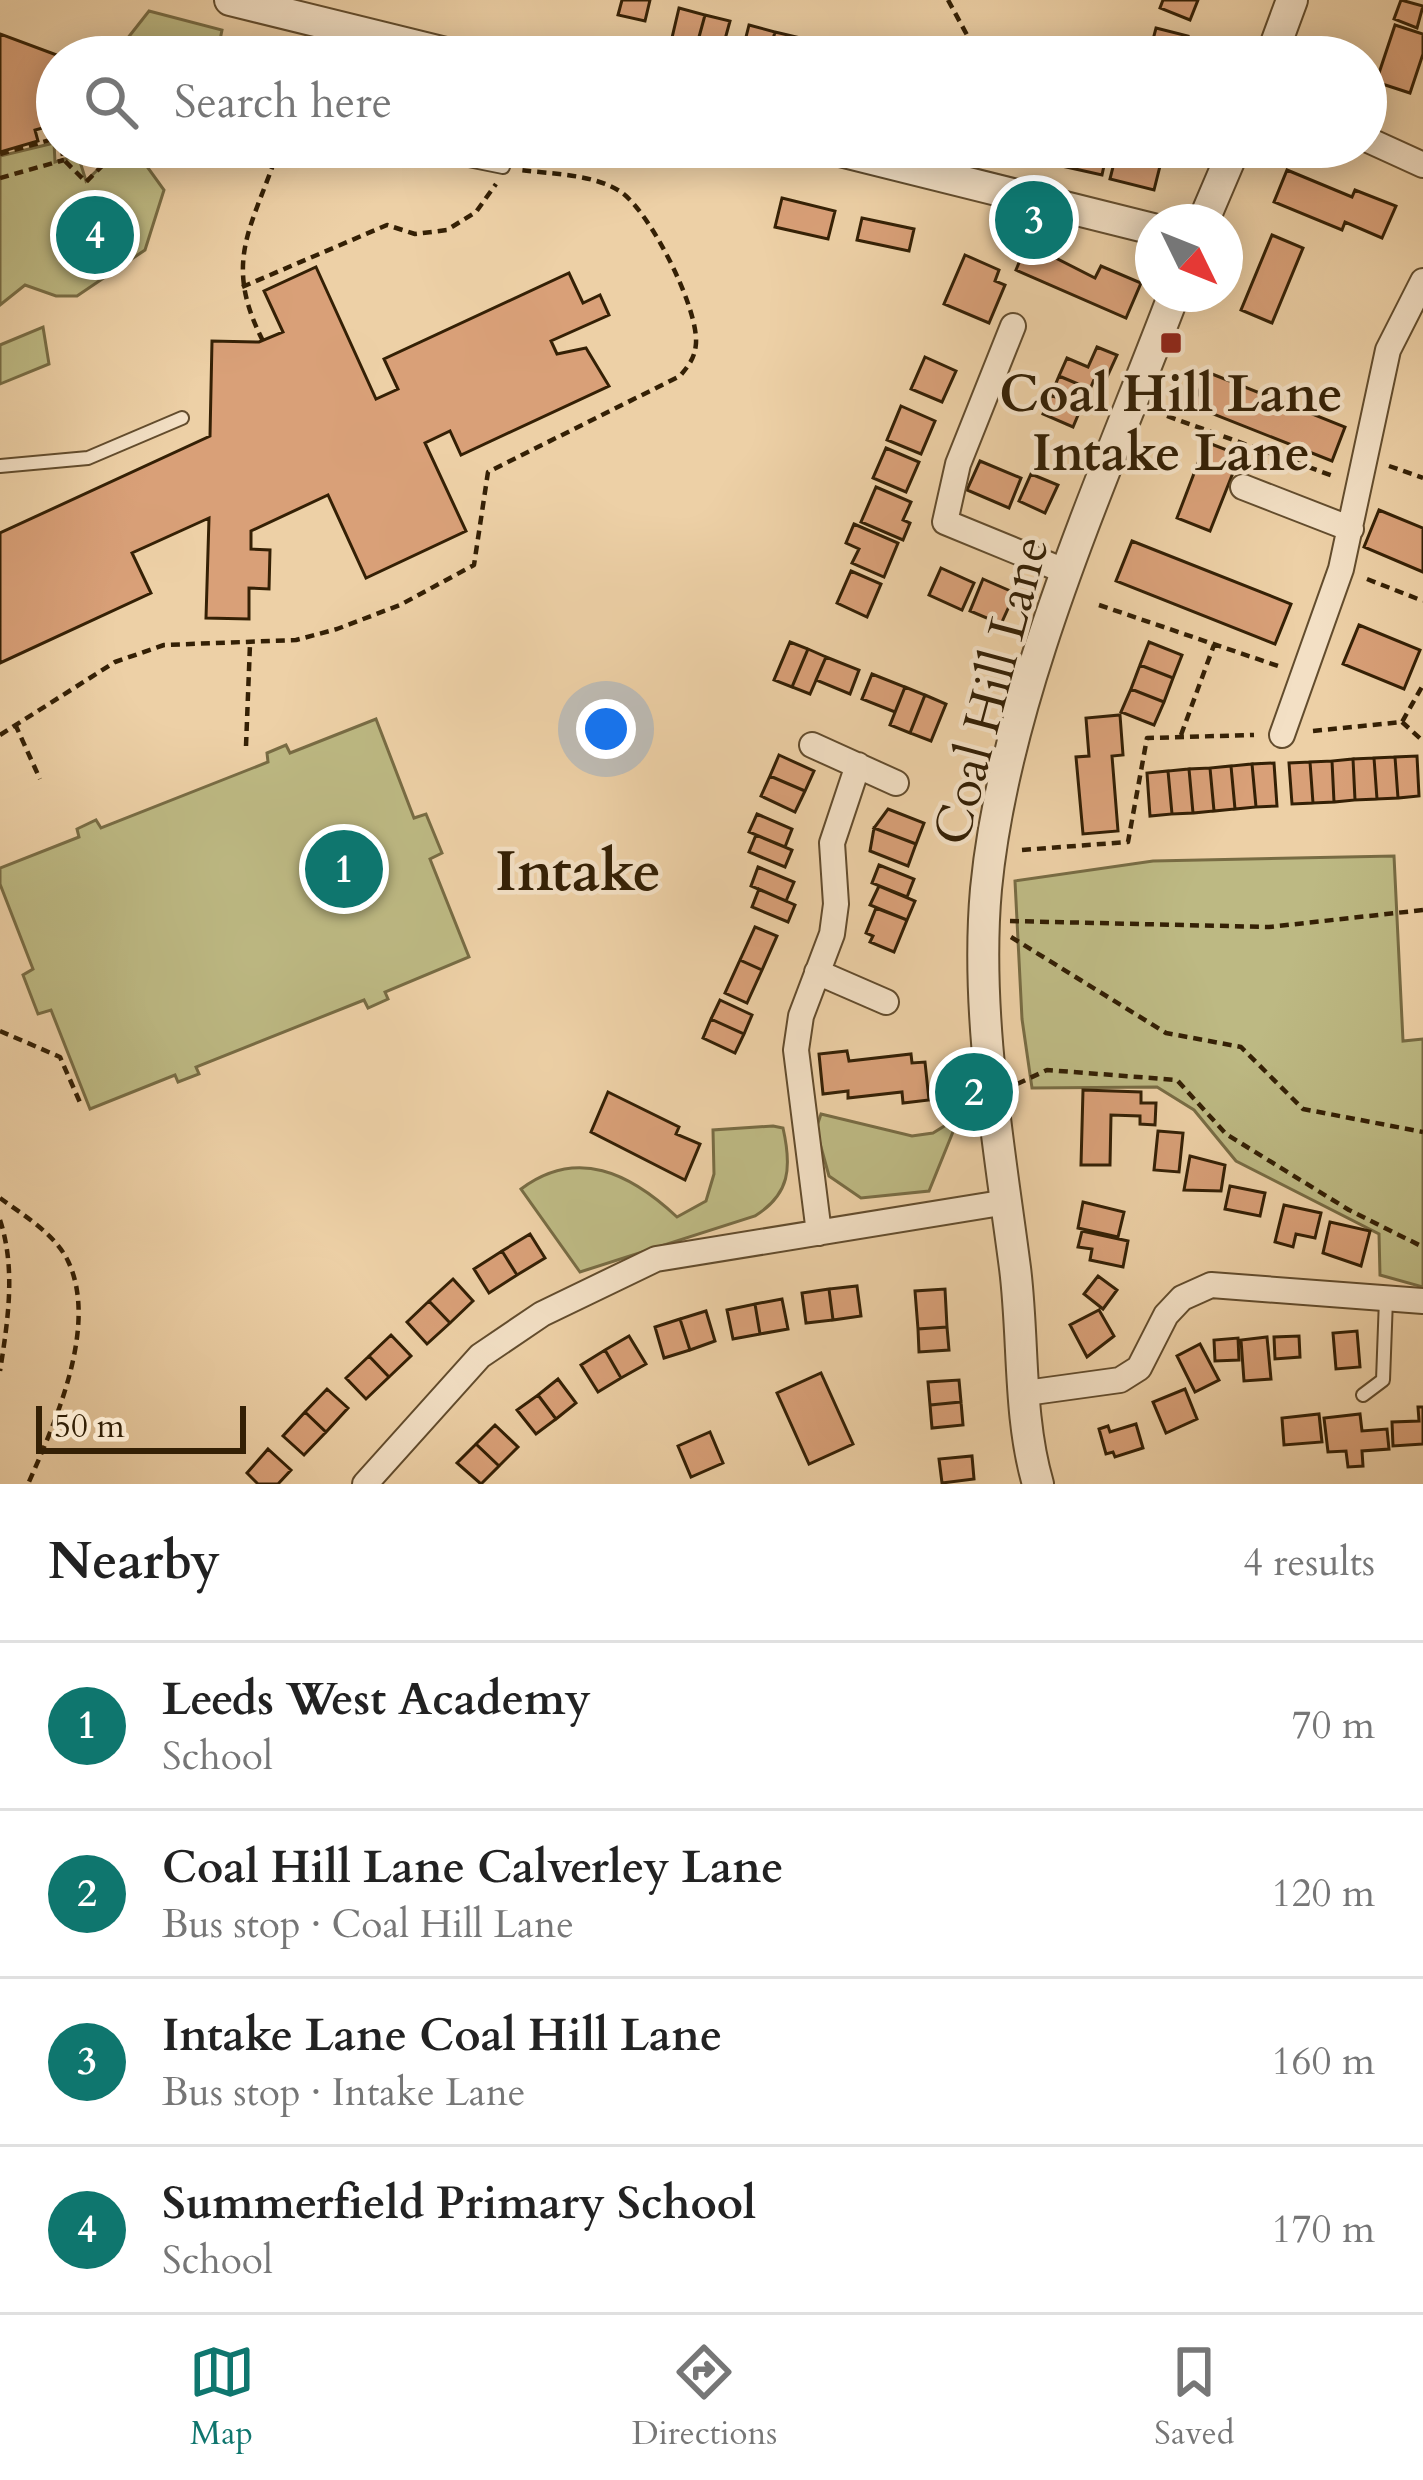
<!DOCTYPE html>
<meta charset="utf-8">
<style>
body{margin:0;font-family:Cardo,serif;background:#f6f6f6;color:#222}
.compass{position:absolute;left:1135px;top:204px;width:108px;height:108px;border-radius:50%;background:#fff;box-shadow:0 6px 30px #0003;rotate:133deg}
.scale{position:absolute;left:36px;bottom:30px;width:210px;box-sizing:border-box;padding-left:12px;border:6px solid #342005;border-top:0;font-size:33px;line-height:42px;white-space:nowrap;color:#342005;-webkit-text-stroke:9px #f3e0c5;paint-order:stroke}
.you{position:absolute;left:606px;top:729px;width:42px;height:42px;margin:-30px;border:9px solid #fff;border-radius:50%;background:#1a73e8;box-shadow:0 0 0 18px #1a73e833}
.badge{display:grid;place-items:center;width:78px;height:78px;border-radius:50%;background:#0f766e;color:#fff;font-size:39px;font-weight:700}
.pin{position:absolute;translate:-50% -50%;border:6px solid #fff;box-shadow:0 3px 12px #0006}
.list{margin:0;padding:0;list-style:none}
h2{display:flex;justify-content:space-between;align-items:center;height:156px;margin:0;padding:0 48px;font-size:51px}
h2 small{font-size:39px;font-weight:400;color:#767676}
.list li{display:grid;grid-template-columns:78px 1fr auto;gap:36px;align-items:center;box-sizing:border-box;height:168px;padding:0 48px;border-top:3px solid #e0e0e0}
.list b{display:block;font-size:45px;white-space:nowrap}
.list p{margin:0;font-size:39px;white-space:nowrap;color:#767676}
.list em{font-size:39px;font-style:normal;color:#767676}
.icon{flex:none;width:66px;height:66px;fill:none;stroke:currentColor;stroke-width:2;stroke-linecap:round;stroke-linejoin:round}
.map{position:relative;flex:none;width:1423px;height:1484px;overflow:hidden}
.search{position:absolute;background:#fff;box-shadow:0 6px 30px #0003;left:36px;right:36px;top:36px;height:132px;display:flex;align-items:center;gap:30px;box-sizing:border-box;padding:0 42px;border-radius:66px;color:#767676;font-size:45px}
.sheet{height:828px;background:#fff}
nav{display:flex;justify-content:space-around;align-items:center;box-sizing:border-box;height:168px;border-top:3px solid #e0e0e0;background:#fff;font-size:33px;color:#767676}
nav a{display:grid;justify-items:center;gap:6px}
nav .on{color:#0f766e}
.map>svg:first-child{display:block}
.green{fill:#bdb983;stroke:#786c44;stroke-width:3}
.building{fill:#d9a078;stroke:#342005;stroke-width:3}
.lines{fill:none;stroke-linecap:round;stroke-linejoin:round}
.service-casing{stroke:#624c2d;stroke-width:16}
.minor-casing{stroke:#624c2d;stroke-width:28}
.tertiary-casing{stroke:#624c2d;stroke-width:34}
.path{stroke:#342005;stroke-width:4.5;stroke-dasharray:9 6;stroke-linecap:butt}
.service{stroke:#f3e0c5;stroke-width:12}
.minor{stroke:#f3e0c5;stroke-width:24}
.tertiary{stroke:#f3e0c5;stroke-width:30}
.poi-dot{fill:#8f2418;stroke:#f3e0c5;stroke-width:4.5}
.labels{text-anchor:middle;stroke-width:9;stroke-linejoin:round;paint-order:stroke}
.poi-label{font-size:51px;font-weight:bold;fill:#342005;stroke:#f3e0c5}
.street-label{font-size:51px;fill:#342005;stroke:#f3e0c5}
.quarter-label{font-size:57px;font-weight:bold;fill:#342005;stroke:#f3e0c5}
</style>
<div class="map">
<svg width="1423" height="1484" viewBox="0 0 1423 1484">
<rect width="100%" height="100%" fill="#edd0a6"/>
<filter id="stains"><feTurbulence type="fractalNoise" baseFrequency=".00167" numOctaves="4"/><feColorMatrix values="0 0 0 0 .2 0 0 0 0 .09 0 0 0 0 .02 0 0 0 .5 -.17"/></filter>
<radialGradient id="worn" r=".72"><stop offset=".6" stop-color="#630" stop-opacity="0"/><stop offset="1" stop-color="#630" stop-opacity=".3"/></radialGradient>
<path class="green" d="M149 11 222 30 217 55 172 44 168 57H62L116 53Z
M54 143 55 162 78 155 86 181 121 147H133L164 190 145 250 77 296H56L25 285 0 305V156Z
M43 327 49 364 0 384V345Z
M376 719 414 818 426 814 442 853 430 859 469 957 385 992 388 999 368 1008 364 1000 196 1067 199 1074 178 1082 175 1075 90 1109 51 1010 38 1014 23 975 33 969 0 884V868L79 837 77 829 96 820 101 828 268 762 267 753 286 745 290 753Z
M1394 856 1403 1041 1423 1039V1287L1380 1275 1379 1234 1236 1161 1194 1110 1157 1087 1032 1088 1022 1019 1015 881 1153 861Z
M821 1114 912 1136 933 1133 959 1117 929 1191 861 1198 829 1176 816 1129Z
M773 1126 783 1128C792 1168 790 1194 755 1216L580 1272 521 1189C577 1147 630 1173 677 1217L706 1201 714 1174 713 1130Z"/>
<path class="building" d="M622 0H650L645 21 618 15Z
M1163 0H1198L1190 20 1160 8Z
M1401 0 1423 6 1417 28 1394 19Z
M679 8 705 15 696 48 671 42Z
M705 15 730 21 721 54 696 48Z
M749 25 775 32 768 57H741Z
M1395 25 1423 34V54L1410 93 1376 82Z
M1156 28 1188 36 1183 57 1150 51Z
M775 32 801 38 796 57H768Z
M0 34 62 57H57V124L35 130 38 141 0 152Z
M1057 147H1108L1102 175 1053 164Z
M1116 155 1160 166 1154 190 1110 179Z
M1287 170 1352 197 1355 190 1396 206 1382 238 1345 222 1342 230 1274 202Z
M782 198 835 211 828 239 775 227Z
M862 218 914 229 909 251 857 240Z
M1272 235 1303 248 1272 323 1241 310Z
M1025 248 1036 253 1038 249 1095 278 1101 266 1141 283 1126 318 1016 270Z
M965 255 999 270 995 281 1005 285 989 323 944 304Z
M316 267 376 399 398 389 384 359 569 273 583 303 600 295 609 315 551 341 557 354 586 348 609 386 461 455 450 431 425 443 466 531 366 578 328 495 251 531V549L270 550 269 589 249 588V619L206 618 209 518 132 553 151 593 0 663V533L210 436 212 341 259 342 283 332 264 291Z
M1097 347 1117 355 1107 377 1097 373 1090 389 1059 376 1067 358 1088 367Z
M925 357 956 371 942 402 911 389Z
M1207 372 1345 427 1332 461 1193 406Z
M1059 376 1090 389 1081 408 1051 395Z
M1051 395 1081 408 1073 427 1043 414Z
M901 406 935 421 921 454 887 440Z
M1206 442 1240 455 1210 531 1177 518Z
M886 448 919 462 906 492 873 478Z
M980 461 1021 478 1009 508 967 490Z
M1031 474 1058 485 1045 513 1019 501Z
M876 487 911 502 903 520 910 523 903 540 861 522Z
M1379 510 1423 528V572L1364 547Z
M854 524 898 543 884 577 852 563 859 549 846 543Z
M1132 541 1291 604 1275 644 1116 581Z
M941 568 974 583 962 610 929 595Z
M851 571 881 584 867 617 837 603Z
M983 579 1015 593 1001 624 970 611Z
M1359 625 1420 650 1404 689 1343 664Z
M790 642 808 649 792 687 774 680Z
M1149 642 1182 655 1173 678 1140 665Z
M808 649 826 657 810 694 792 687Z
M826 657 859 670 850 694 816 680Z
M1140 665 1173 678 1164 702 1131 689Z
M872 674 905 687 895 712 862 699Z
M905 687 925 695 910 733 890 725Z
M1131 689 1164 702 1154 725 1121 712Z
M925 695 946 704 931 741 910 733Z
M1120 715 1123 755 1112 756 1118 831 1083 834 1076 757 1089 756 1086 718Z
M779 755 814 771 805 791 770 776Z
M1417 756 1419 796 1398 798 1395 757Z
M1395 757 1398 798 1377 799 1374 758Z
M1374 758 1377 799 1355 800 1353 759Z
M1353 759 1355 800 1334 802 1332 761Z
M1332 761 1334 802 1313 803 1310 762Z
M1310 762 1313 803 1292 804 1289 763Z
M1274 763 1277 806 1256 807 1252 764Z
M1252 764 1256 807 1235 809 1231 766Z
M1231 766 1235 809 1214 811 1210 768Z
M1210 768 1214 811 1193 813 1189 769Z
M1189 769 1193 813 1172 814 1168 771Z
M1168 771 1172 814 1150 816 1147 773Z
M770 776 805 791 795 812 761 796Z
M888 809 924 823 916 844 874 828Z
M757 814 792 829 785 847 749 832Z
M874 828 916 844 908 866 870 851Z
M756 835 792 850 785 867 749 852Z
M879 865 914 879 907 897 872 883Z
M758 867 794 882 786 901 751 886Z
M879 886 915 901 907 920 870 905Z
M759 889 795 905 788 922 752 907Z
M876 908 907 920 894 952 870 942 873 936 866 933Z
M755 927 777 936 762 970 740 960Z
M740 960 762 970 747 1003 725 993Z
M720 1000 752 1015 744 1034 711 1019Z
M711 1019 744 1034 735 1053 703 1038Z
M847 1051 849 1061 911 1054 912 1063 925 1062 929 1100 903 1103 902 1092 848 1098V1091L823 1094 819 1054Z
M1083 1090 1141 1092V1103H1156L1155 1125 1140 1124V1116L1111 1115 1110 1165H1081Z
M608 1092 679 1127 676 1134 700 1144 685 1180 591 1132Z
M1158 1131 1183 1133 1179 1172 1154 1170Z
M1190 1156 1225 1165 1221 1191 1184 1190Z
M1230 1186 1265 1193 1260 1216 1225 1209Z
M1083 1202 1124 1212 1118 1237 1078 1228Z
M1284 1205 1321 1213 1315 1238 1296 1234 1293 1247 1275 1242Z
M1330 1222 1370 1231 1361 1266 1323 1253Z
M1082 1231 1128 1241 1123 1267 1090 1260 1092 1249 1078 1247Z
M530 1234 545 1258 517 1275 502 1251Z
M502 1251 517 1275 489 1293 474 1269Z
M1098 1276 1117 1290 1103 1309 1084 1294Z
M453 1279 473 1301 450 1323 429 1301Z
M857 1286 861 1316 833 1320 829 1289Z
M829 1289 833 1320 806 1323 802 1293Z
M945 1289 947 1327 918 1329 915 1291Z
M782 1299 788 1329 760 1334 755 1304Z
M429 1301 450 1323 427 1344 407 1322Z
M755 1304 760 1334 733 1339 727 1310Z
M1099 1310 1114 1336 1087 1357 1070 1325Z
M706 1311 715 1341 690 1350 680 1319Z
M680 1319 690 1350 664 1358 655 1327Z
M947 1327 949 1350 919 1352 918 1329Z
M1357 1331 1360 1367 1336 1369 1333 1333Z
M391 1335 411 1356 389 1377 369 1356Z
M629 1336 646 1364 621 1378 605 1350Z
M1299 1336 1300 1357 1275 1359 1274 1337Z
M1267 1337 1271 1379 1244 1381 1241 1340Z
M1238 1338 1239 1360 1215 1361 1214 1340Z
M1200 1344 1219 1380 1195 1392 1177 1356Z
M605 1350 621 1378 598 1392 581 1365Z
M369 1356 389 1377 366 1399 346 1378Z
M821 1373 853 1444 809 1464 777 1393Z
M558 1379 576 1403 556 1419 538 1395Z
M959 1380 961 1402 930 1405 928 1382Z
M327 1389 348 1408 326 1432 305 1412Z
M1185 1389 1197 1419 1166 1433 1153 1402Z
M538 1395 556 1419 536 1434 517 1410Z
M961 1402 963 1425 932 1428 930 1405Z
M1418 1407H1423V1444L1393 1446 1392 1422 1419 1421Z
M305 1412 326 1432 304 1455 283 1436Z
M1319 1414 1322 1442 1284 1445 1282 1418Z
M1360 1414 1362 1431 1387 1429 1389 1449 1362 1451 1363 1466 1348 1467 1346 1451 1328 1452 1324 1418Z
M1136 1424 1143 1448 1115 1457 1113 1452 1106 1454 1099 1429 1108 1426 1110 1432Z
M495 1425 518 1447 499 1466 476 1444Z
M710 1432 723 1463 691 1477 678 1446Z
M476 1444 499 1466 481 1484 457 1463Z
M268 1449 291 1470 278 1484H258L247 1473Z
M972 1456 974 1479 942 1483 939 1459Z"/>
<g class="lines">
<defs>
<path id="service" d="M328 57 334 27
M404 147 503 167
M0 466 88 458 182 418
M1363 1395 1383 1380 1386 1299"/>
<path id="minor" d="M1366 139 1423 165
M1013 326 958 464 945 522 1067 572
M1243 487 1351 529
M1282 735 1341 569 1388 350 1423 281
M812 745 896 783
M817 972 886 1002
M819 1233 796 1050 801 1016 832 934 836 904 832 843 858 765
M1026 1393 1120 1380 1139 1368 1166 1315 1182 1298 1211 1285 1423 1301
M365 1484 480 1356 542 1314 656 1259 1007 1202"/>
<path id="tertiary" d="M230 0 462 57
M1271 57 1292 0
M824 147 1153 229
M1203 222 1235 147
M1038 1484C1018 1416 1024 1339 1015 1268 999 1145 975 1013 986 889 1005 691 1104 479 1174 294"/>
</defs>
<use href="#service" class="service-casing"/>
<use href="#minor" class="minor-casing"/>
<use href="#tertiary" class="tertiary-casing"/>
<path class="path" d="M948 0 979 57
M61 147 64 160 86 182 121 147
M0 154 57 138
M0 178 64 160
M242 287 387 225 415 234 447 230 476 212 496 184
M263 341C221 259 254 226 279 147
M1167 416 1336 477
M1389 466 1423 478
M1367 579 1423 601
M1099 605 1281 667
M1402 722 1423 741
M15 724 40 779
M1313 731 1402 722 1423 685
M0 735 115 662 164 645 296 640 337 629 400 605 474 565 488 472 680 376C689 365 695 358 696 343 698 307 650 212 621 192 594 174 552 174 520 170
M1181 735 1214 645
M246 746 250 644
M1022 850 1128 842 1147 738 1254 735
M1010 921 1269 927 1423 910
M1011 937 1166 1033 1241 1047 1303 1109 1423 1132
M0 1031 60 1057 82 1107
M1017 1084 1047 1070 1177 1080 1226 1134 1349 1210 1423 1247
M0 1198C23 1215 55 1234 68 1261 99 1326 55 1423 28 1484
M0 1220C16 1269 8 1320 0 1371"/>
<use href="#service" class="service"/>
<use href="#minor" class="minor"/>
<use href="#tertiary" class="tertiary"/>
</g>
<rect class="poi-dot" x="1159" y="331" width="24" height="24" rx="6"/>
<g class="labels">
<g class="poi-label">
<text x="1171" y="411">Coal Hill Lane<tspan x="1171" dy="59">Intake Lane</tspan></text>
</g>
<g class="street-label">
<text transform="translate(990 690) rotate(-75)" y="18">Coal Hill Lane</text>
</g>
<g class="quarter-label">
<text x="578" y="890">Intake</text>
</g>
</g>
<rect width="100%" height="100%" filter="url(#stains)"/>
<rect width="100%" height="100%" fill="url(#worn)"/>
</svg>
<svg class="compass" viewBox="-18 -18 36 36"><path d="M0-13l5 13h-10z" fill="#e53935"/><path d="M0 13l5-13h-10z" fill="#767676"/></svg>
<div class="scale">50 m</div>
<div class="you"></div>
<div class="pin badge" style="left:344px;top:869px">1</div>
<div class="pin badge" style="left:974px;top:1092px">2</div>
<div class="pin badge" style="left:1034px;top:220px">3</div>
<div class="pin badge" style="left:95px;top:235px">4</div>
<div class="search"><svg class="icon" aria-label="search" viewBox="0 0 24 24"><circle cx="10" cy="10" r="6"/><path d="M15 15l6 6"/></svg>Search here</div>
</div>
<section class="sheet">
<h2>Nearby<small>4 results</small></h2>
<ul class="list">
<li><span class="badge">1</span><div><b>Leeds West Academy</b><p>School</p></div><em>70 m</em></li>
<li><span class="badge">2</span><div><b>Coal Hill Lane Calverley Lane</b><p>Bus stop · Coal Hill Lane</p></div><em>120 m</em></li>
<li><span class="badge">3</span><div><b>Intake Lane Coal Hill Lane</b><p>Bus stop · Intake Lane</p></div><em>160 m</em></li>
<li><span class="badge">4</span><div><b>Summerfield Primary School</b><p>School</p></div><em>170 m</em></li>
</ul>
</section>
<nav>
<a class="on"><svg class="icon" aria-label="map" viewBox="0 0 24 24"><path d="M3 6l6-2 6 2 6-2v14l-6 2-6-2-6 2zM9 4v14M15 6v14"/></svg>Map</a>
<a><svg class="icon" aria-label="directions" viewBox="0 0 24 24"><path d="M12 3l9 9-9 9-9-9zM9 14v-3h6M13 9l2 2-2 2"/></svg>Directions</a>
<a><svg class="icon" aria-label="saved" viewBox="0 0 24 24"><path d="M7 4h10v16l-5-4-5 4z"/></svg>Saved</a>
</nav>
